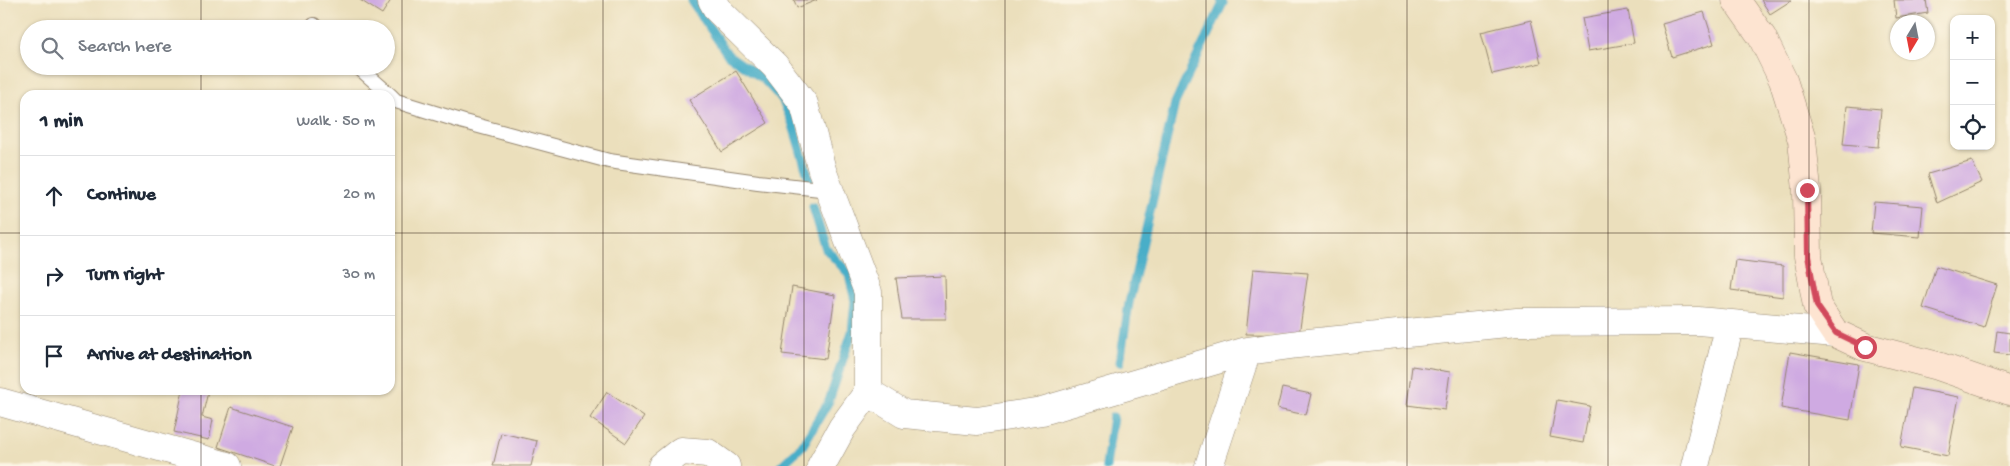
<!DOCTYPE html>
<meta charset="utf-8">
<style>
body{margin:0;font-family:"Gochi Hand",sans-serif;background:#f6f6f7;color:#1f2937}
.controls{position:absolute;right:15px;top:15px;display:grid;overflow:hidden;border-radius:10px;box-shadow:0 1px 4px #0004}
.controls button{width:45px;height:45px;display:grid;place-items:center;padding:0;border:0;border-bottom:1px solid #e0e1e3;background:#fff;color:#1f2937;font:25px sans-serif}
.compass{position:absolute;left:1890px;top:15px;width:45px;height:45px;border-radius:50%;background:#fff;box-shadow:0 1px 4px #0004;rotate:190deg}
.stop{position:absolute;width:15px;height:15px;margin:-11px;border:4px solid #d1495b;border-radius:50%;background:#fff}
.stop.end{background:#d1495b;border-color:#fff;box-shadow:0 1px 5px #0008}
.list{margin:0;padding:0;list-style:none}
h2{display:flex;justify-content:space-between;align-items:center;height:65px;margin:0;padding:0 20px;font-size:21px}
h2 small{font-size:16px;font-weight:400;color:#747a83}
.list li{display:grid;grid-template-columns:32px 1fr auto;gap:15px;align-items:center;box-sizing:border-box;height:80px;padding:0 20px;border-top:1px solid #e0e1e3}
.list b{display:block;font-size:19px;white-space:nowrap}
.list em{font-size:16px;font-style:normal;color:#747a83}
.icon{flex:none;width:28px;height:28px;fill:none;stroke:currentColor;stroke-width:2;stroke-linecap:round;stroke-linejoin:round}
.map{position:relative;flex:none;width:2010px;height:466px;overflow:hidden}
.search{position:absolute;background:#fff;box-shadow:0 1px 4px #0004;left:20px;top:20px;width:375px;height:55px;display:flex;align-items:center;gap:12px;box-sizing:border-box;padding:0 18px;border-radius:28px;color:#747a83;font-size:19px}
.panel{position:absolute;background:#fff;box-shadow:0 1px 4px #0004;left:20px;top:90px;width:375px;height:305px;border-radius:15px}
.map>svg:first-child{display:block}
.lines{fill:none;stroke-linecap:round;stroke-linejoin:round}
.stream{stroke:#49aec8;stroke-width:9}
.building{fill:#cfaae2}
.service-casing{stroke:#93846d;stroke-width:16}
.minor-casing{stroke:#93846d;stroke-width:29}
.secondary-casing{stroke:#93846d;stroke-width:29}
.service{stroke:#fff;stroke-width:14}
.minor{stroke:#fff;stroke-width:28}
.secondary{stroke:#fde4d1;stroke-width:28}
.route{stroke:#d1495b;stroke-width:6}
.grid{fill:none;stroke:#3b2a1e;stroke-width:1;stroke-opacity:0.55}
</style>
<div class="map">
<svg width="2010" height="466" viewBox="0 0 2010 466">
<rect width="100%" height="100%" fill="#fcf5e5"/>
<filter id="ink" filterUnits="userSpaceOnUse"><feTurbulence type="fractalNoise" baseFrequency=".02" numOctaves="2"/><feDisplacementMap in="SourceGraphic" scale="10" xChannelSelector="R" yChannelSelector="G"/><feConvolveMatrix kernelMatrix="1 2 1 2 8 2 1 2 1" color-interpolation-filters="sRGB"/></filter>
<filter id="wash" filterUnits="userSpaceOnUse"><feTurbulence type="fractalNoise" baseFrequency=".0096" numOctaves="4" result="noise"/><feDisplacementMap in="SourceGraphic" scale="20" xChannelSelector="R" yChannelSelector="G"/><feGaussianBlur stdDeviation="1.12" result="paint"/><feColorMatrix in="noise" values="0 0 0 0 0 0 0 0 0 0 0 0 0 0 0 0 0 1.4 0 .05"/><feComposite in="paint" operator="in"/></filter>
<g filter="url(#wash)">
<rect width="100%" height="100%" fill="#ebdfbc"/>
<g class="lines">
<path class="stream" d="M691 0 728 55 762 78 782 99 792 122 810 182
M1120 362 1129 303 1175 103 1223 3 1221 0
M781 466 803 445 829 401 852 332 855 301 849 274 826 249 813 207
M1106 466 1113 417"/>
</g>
<g id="blocks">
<path class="building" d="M360 0H391L382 14Z
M794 0H817L797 8Z
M1761 0H1792L1770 14Z
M1894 0H1926L1928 13 1896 18Z
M1628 10 1634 43 1588 51 1582 18Z
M1704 12 1714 44 1672 57 1662 24Z
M1531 20 1541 63 1492 74 1481 32Z
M736 71 768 123 722 152 689 100Z
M1847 106 1881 109 1878 147 1843 144Z
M1972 161 1982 182 1937 203 1928 174Z
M1874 202 1923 206 1920 237 1871 233Z
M1735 260 1783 266V297L1731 290Z
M1936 266 1997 285 1984 327 1923 308Z
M1253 269 1308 273 1299 335 1246 334Z
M945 276 946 319H902L896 278Z
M792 287 835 295 826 359 782 354Z
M1997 331 2010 333V355L1994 353Z
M1790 352 1859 364 1850 420 1781 408Z
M1412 366 1450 372 1445 410 1407 405Z
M1282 388 1311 394 1306 415 1277 409Z
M1912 388 1959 397 1948 456 1901 447Z
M183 390 208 392 202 417 213 420 209 440 174 432Z
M607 392 644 417 626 443 590 418Z
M1557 400 1590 406 1583 443 1550 437Z
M231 407 293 427 280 466H275L218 447Z
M501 433 537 441 531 466H493Z"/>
</g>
</g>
<g filter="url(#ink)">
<use href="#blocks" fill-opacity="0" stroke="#93846d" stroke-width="1"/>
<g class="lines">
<defs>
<path id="service" d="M314 25 317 29
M357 66 390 95
M390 95 396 101 464 122 609 161 758 182 829 190"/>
<path id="minor" d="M712 0 717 9 775 66 804 104 822 170 868 292V392L842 428 821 466
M868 392 904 414 977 421 1042 411 1247 351 1298 344 1517 322 1698 321 1835 333
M0 402 227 466
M662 466 681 451 708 453 726 466
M1209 466 1247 351
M1695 466 1730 324"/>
<path id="secondary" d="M1736 0 1762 37 1783 80 1802 140 1807 190 1808 256 1817 306 1835 333 1865 347 1938 366 2010 391"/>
</defs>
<use href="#service" class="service-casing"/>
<use href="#minor" class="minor-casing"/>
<use href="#secondary" class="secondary-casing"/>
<use href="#service" class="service"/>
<use href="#minor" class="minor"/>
<use href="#secondary" class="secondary"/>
</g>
</g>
<g class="lines" filter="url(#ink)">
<path class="route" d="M1807 190 1808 256 1817 306 1836 333 1865 347"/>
</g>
<path class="grid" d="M201 0V29M402 0V466M603 0V466M804 0V466M1005 0V466M1206 0V466M1407 0V466M1608 0V466M1809 0V466M201 66V95M0 233H25M390 233H2010M201 390V466"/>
</svg>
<div class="controls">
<button>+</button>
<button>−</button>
<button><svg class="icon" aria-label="locate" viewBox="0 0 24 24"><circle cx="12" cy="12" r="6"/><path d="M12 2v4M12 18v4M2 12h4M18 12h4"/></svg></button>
</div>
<svg class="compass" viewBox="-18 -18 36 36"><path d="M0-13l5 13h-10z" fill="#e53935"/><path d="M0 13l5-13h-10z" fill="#747a83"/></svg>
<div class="stop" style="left:1865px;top:347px"></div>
<div class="stop end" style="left:1807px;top:190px"></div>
<div class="search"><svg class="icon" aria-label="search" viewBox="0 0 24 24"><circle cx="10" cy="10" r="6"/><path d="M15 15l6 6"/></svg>Search here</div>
<section class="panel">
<h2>1 min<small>Walk · 50 m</small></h2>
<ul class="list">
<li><svg class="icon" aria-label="ahead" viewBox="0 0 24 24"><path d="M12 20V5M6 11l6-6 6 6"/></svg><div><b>Continue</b></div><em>20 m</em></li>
<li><svg class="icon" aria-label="right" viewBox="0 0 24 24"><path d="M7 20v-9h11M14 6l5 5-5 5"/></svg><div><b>Turn right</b></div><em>30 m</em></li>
<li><svg class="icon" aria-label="arrive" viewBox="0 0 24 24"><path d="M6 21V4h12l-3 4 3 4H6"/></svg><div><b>Arrive at destination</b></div></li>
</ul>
</section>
</div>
